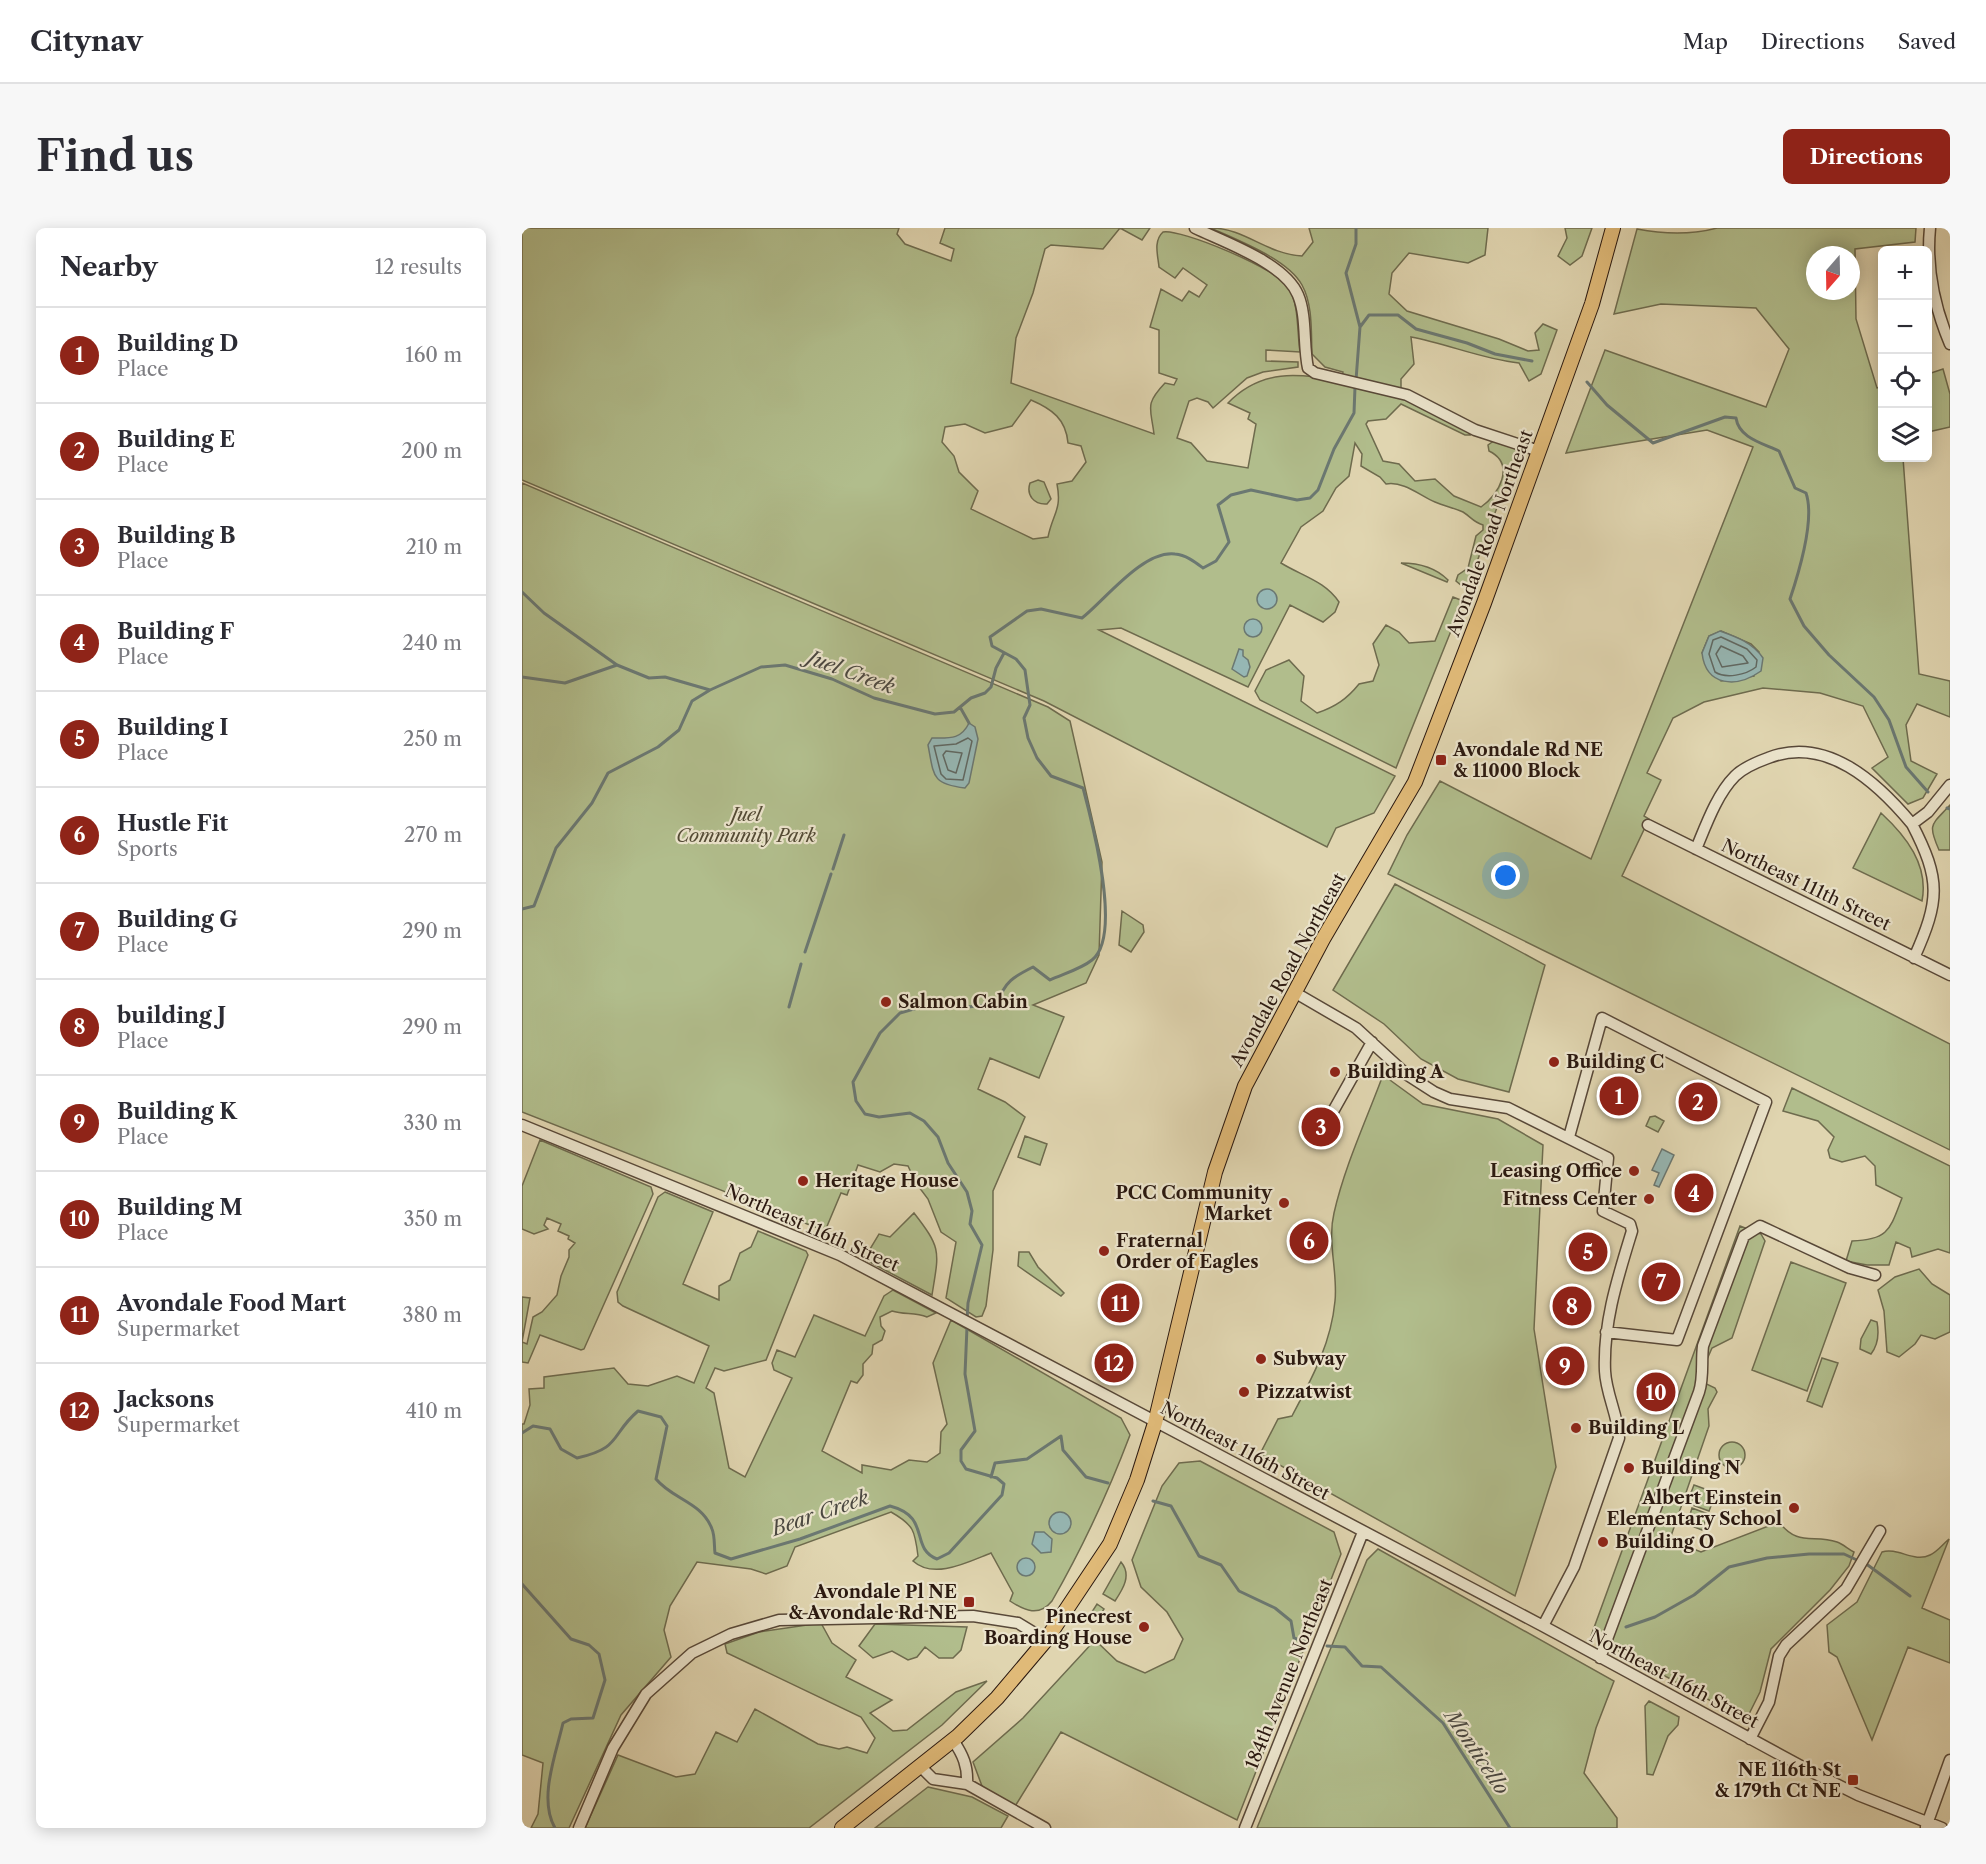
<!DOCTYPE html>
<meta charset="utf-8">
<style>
body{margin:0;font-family:"Libre Caslon Text",serif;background:#f7f7f7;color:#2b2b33}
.controls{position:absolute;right:18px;top:18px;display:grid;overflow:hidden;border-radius:9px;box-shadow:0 3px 15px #0003}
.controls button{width:54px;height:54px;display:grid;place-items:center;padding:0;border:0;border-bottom:2px solid #e1e1e2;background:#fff;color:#2b2b33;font:30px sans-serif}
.compass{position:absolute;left:1284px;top:18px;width:54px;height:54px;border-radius:50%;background:#fff;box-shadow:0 3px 15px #0003;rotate:200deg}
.you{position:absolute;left:984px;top:648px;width:21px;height:21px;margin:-15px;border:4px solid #fff;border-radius:50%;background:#1a73e8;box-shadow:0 0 0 9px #1a73e833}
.badge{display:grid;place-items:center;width:39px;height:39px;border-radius:50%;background:#8f2418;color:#fff;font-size:20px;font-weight:700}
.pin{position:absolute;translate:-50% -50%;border:3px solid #fff;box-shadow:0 2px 6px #0006}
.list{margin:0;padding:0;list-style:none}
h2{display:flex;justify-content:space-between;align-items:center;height:78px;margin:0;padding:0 24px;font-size:26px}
h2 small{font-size:20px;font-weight:400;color:#7c7c81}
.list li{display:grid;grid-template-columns:39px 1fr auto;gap:18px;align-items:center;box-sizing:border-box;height:96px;padding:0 24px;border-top:2px solid #e1e1e2}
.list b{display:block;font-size:22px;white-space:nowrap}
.list p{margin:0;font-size:20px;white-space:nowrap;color:#7c7c81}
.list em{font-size:20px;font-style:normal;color:#7c7c81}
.icon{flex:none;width:33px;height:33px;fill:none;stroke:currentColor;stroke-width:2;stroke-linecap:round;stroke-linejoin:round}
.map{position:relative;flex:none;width:1428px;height:1600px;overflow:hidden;border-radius:9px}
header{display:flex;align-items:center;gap:36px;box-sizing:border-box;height:84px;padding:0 30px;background:#fff;border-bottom:2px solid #e1e1e2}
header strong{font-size:28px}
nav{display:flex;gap:33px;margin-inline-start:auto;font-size:21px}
.intro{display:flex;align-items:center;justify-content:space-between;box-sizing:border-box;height:144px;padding:0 36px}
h1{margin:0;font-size:42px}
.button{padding:15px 27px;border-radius:9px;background:#8f2418;color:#fff;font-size:21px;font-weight:700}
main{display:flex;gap:36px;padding:0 36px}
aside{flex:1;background:#fff;border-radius:9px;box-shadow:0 3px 15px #0003}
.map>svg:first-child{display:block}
.green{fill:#b1bd8c;stroke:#6e6b4e;stroke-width:1.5;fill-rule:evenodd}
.water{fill:#96b7b4;stroke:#6b7872;stroke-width:1.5}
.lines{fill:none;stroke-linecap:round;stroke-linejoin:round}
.shore{stroke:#606862;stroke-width:1.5}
.stream{stroke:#6b7872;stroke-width:3}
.minor-casing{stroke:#584838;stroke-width:13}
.major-casing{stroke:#2b1910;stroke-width:16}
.minor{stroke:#ebe4cc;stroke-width:10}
.major{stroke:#e0ba78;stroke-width:14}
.poi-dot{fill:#8f2418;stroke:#ebe4cc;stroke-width:2}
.labels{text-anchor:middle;stroke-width:4.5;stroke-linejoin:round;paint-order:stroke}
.street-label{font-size:18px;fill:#2b1910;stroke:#ebe4cc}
.poi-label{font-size:18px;font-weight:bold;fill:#2b1910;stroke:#ebe4cc;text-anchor:start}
.park-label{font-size:18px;font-style:italic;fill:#534a35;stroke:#ebe4cc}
.water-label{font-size:20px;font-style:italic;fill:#4b4841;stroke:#ebe4cc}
</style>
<header>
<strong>Citynav</strong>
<nav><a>Map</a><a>Directions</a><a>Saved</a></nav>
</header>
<div class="intro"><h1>Find us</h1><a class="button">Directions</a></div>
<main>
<aside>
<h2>Nearby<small>12 results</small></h2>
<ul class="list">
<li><span class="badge">1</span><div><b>Building D</b><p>Place</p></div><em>160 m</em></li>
<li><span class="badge">2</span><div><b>Building E</b><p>Place</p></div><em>200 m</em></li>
<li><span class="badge">3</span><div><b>Building B</b><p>Place</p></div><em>210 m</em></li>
<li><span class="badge">4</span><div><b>Building F</b><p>Place</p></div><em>240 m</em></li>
<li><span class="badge">5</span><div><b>Building I</b><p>Place</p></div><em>250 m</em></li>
<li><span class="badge">6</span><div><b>Hustle Fit</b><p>Sports</p></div><em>270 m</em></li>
<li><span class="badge">7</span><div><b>Building G</b><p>Place</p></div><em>290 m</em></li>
<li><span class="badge">8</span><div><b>building J</b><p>Place</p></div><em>290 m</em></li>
<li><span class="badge">9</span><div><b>Building K</b><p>Place</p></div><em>330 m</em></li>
<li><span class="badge">10</span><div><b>Building M</b><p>Place</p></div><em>350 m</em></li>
<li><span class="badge">11</span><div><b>Avondale Food Mart</b><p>Supermarket</p></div><em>380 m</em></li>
<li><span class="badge">12</span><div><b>Jacksons</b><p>Supermarket</p></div><em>410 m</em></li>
</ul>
</aside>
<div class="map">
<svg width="1428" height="1600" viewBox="0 0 1428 1600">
<rect width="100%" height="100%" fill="#e0d5b0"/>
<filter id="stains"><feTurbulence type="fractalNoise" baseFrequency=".00333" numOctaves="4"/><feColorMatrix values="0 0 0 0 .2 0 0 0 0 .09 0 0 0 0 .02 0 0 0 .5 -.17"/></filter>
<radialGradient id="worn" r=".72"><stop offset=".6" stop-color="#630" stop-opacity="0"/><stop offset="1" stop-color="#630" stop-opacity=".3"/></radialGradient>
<path class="green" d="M0 0H377L375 6 383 16 429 33 432 21 418 15 423 0H628L620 12 598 0 581 21 529 17 523 21 511 65 494 110 489 155 632 206C629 180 622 177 643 155L652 157 655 151 637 145V102L628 99 639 61 660 73 667 63 677 69 685 57 661 40 653 50 637 39C636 28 631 13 641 4 657 0 757 41 767 60 777 77 775 104 778 124L744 122V133L776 134V139L741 144 725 150 691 180 686 174 675 170 667 173 655 210 669 215 685 233 726 240 734 196 726 191 728 185 706 175C739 141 776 145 819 153L821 144 803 139 790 126C789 104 791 77 780 57 766 31 715 12 689 0 723 0 744 26 780 28L791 14 787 0H966L963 27 946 35 887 25 870 45 867 66 885 83 977 111 1006 123 1017 122 1013 105 1021 96 1035 102 1019 146 1007 153 997 135C960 131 926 116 889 109L892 136 879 151V169L946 203 948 207H943L879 176 864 191 846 193 844 196 861 233 877 236 893 253 913 251 932 268 959 279C977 267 994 236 967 223L966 217 973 212 997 220 946 358H940L934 353 936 347 946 340 954 308 961 302V297C951 294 949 289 941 284 932 280 922 278 913 274 897 267 882 253 864 256L858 249 839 238 840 226 833 215 827 248 814 260 801 283 779 299 759 335C780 348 803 353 817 374L813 384 801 394 768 377 726 459 599 400 577 402 873 548 852 585 814 600 805 619 522 473 0 252ZM509 172C530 181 544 191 546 215L559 218 564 234 550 253 535 256C540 282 531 285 526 309L511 311 449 281 456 263 437 244 432 228 420 214 423 199 443 196 463 205 490 198Z
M1043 0H1070L1060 28 1048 37 1036 28 1045 10Z
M1195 0H1394L1393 14 1333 21 1334 91 1355 160 1360 159V230H1381L1397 446 1428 453V489L1395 476 1384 497 1389 533 1415 546 1401 570 1386 576 1350 540 1366 529 1341 478 1298 465 1241 460 1182 474 1151 490 1125 545 1139 552 1122 588 1127 591 1100 648 1428 816V922L866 646 885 607 918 553 1069 631 1231 219 1185 202 1044 225 1083 122 1244 179 1267 121 1234 80 1139 76 1092 86 1115 1C1141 6 1169 7 1195 0ZM1293 27H1329V63H1293ZM1199 403 1229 416 1237 424 1232 448 1199 453 1180 425 1187 408Z
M1421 141 1428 166V199L1406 204V146Z
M516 252 522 254 529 271 525 276C512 277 504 267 508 255Z
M0 255 526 479 548 493 580 634 577 727 564 755 511 777 542 789 517 850 468 830 456 861 483 874 503 889 471 963V1022L464 1078 460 1088 454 1089 424 1070 434 1014 419 1004 406 971 394 955 386 938 372 936 358 944 336 937 325 967 319 965 303 1003 0 884Z
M879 335C896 335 913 339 926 352L925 354Z
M931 369 941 373 874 540 738 472 733 463 744 442 767 432 782 448 779 473 795 485C813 479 825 471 837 456L851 453 857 437 851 416 864 397 877 404 887 415 913 413Z
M1428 577V622H1417C1405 595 1410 597 1428 577Z
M1359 585C1384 608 1407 637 1400 673L1331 640Z
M873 656 1023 737 987 864 936 851 899 831 862 796 811 762Z
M600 683 621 697 622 704 609 724 597 717Z
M861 847 901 876 976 891 1021 917 1012 1101 1034 1239 993 1368 738 1226 756 1191 770 1188C790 1150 809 1116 813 1073 816 1044 805 1014 812 985 823 937 844 893 861 847Z
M1270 860 1428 938V1025L1416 1021 1390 1029 1388 1020 1374 1014 1367 1037H1345L1324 1033 1330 1013C1367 1012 1368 1001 1380 970L1354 957 1353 938 1343 928 1320 934 1308 930 1306 922 1312 909 1296 893 1261 883Z
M1133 888 1142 893 1136 904 1124 898 1128 889Z
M503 908 525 916 518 937 496 929Z
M18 912 129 959 131 966 62 1121 59 1122 18 1107 6 1135 0 1134V1069L8 1070 0 1114 5 1116 11 1089 20 1084 35 1067 39 1048 47 1029V1022L53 1015 46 1011 47 1008 36 1003 39 996 25 990 22 997 26 1001 12 1006 0 1001V958Z
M143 964 191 984 161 1056 197 1072V1058L208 1052 218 1025 229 1019 236 1003 284 1023 286 1027 244 1132 202 1143 193 1140 184 1160 192 1165 207 1240 223 1249 270 1150 252 1142 250 1135 255 1122 273 1129 292 1087 343 1108 362 1068 371 1062 414 1085 405 1089C393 1084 382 1087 370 1083L358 1089 359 1098 363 1103 360 1112 351 1117 350 1126 341 1136V1147L335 1155 329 1153 300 1223 340 1245V1237L369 1242 387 1232 405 1234 418 1225 419 1204 425 1196 411 1135 429 1092 599 1190 608 1207C586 1265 561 1319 530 1373 517 1389 503 1383 488 1373L491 1365 469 1325C446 1334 412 1352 391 1333L396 1328C393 1303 392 1297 369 1284L273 1319 265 1338 244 1346 229 1341 175 1334 148 1378 142 1402 149 1429 99 1487 47 1600H9L16 1586 21 1535 0 1527V1196H2L8 1177 7 1161 22 1160V1149L92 1140 106 1156 126 1158 155 1148 172 1155 187 1118 101 1078 96 1074 95 1064 136 969Z
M392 985C420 1021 417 1023 410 1067L342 1031 357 1006 368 1009Z
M1218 998 1239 1006 1243 1013 1210 1110 1190 1120 1176 1152 1193 1160 1195 1164 1186 1181 1187 1198 1149 1308 1151 1313 1179 1324 1257 1294C1276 1319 1291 1306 1315 1314 1321 1316 1326 1321 1332 1324L1327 1338 1308 1362 1249 1421 1238 1464 1224 1492 1069 1408Z
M497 1024H507L516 1039 542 1065 539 1068 496 1038Z
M1269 1034 1324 1055 1285 1163 1230 1142Z
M1397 1041 1410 1056 1428 1067V1104L1413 1111 1399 1107 1393 1116 1377 1129 1365 1124 1362 1083 1356 1062 1373 1049Z
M1349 1092 1355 1094C1357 1105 1357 1116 1349 1126L1338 1121 1339 1111Z
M1300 1130 1316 1135 1300 1179 1285 1173Z
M1197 1227a13 13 0 1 1 26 0a13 13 0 1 1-26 0Z
M678 1233 812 1304 819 1326 715 1592 539 1504 492 1580 460 1558 451 1534 501 1490 573 1412 595 1433 623 1445 652 1431 661 1411 645 1384 619 1359 610 1332 640 1258 657 1235Z
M1172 1257 1194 1265 1187 1283 1165 1275Z
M1170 1280 1186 1286 1180 1302 1165 1296Z
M1427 1311 1400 1380 1428 1392V1435L1386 1419 1350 1512 1315 1429 1307 1424 1305 1397 1335 1374 1360 1324C1376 1319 1392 1335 1408 1327 1415 1324 1421 1316 1427 1311Z
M856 1321 1092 1453 1074 1500 1062 1545 1095 1590V1600H735L845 1332Z
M599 1334C610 1347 601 1361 593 1373L581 1366Z
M575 1376 582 1381 575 1393 566 1390Z
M299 1395 310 1415 334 1432 324 1449 370 1472 348 1485 371 1503 385 1502 434 1464 465 1453 420 1497 287 1600H63L96 1527 154 1549 173 1546 194 1504 215 1514 233 1481 296 1516 317 1521 325 1519 345 1525 353 1510 339 1489 205 1425 203 1416 237 1404Z
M353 1396 445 1399 439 1422 431 1430H417L403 1419 395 1429 386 1432 370 1423 351 1430 337 1418Z
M1127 1473 1157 1489 1156 1497 1146 1508 1131 1547 1125 1546 1123 1478Z
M406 1559 450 1569 486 1588 479 1600H353Z"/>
<path class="water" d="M735 371a10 10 0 1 1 20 0a10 10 0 1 1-20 0Z
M722 400a9 9 0 1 1 18 0a9 9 0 1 1-18 0Z
M1198 403C1215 409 1231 415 1241 430L1239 443C1215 460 1184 459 1180 425L1187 408Z
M717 421 721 422V428L726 432 728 439 725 448 722 449 710 441Z
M447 495 453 499 456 511 447 555 443 560C410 556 412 549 406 517L410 510C427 510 439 512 447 495Z
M1140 921 1152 927 1137 959 1132 957 1137 945 1130 942Z
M527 1295a11 11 0 1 1 22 0a11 11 0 1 1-22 0Z
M513 1304H522L530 1311 529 1324 519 1325 510 1316Z
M495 1339a9 9 0 1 1 18 0a9 9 0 1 1-18 0Z"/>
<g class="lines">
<path class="shore" d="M1199 409 1225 421 1235 432 1234 439C1224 447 1204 451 1193 444L1187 426 1191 412Z
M1199 418 1221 428 1226 435 1200 439 1194 426Z
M446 510 450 513 441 552 424 551 419 546 412 518 434 516Z
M424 523 440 525 434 545 426 542 421 527Z"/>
<path class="stream" d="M834 0V16L824 45 838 99 834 152
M838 99 847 87H876L894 101 945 115 973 126 1010 133
M1065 154 1085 177 1131 215 1203 189 1214 190C1217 210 1240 215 1257 223L1273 260 1284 265C1293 291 1277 344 1268 371L1282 398 1307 427 1352 469 1367 492 1384 539 1406 564
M0 364 22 385 95 437 127 450 143 449 188 462
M0 449 43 455 95 437
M438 479 447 495
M1425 580 1428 581
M311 641 322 607
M0 681 12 678 34 620 70 575 86 545 136 519 157 502 170 473 188 462 239 439 263 437 310 451 352 470 413 486 432 484 449 470 463 465 469 459 474 440 482 425
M283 724 309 646
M267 779 279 736
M445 1092 446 1075 460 1017 448 996 450 983 445 964 426 935 416 909 402 893 388 885 357 889 343 886 334 873 331 854 358 805 378 785 409 776 435 780 476 776C481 754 493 748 511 739L528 752C541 746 559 741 570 732 601 708 570 594 561 560L529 548 515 530 506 510 502 490 508 477 503 442 494 431 470 418 468 409 505 383 519 381 560 390C583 372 621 322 653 326 664 327 673 334 681 340L694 333 707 314 696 277 709 267 729 262 775 272 788 270 796 262 812 221 832 185 833 159
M0 1205 11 1198 28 1201 39 1221 55 1230C100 1220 88 1207 116 1183L139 1189 145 1198 134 1251C150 1271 180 1274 190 1301 193 1308 192 1318 193 1325L209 1331 278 1311 368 1278C410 1289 387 1320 415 1331L427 1325 480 1267 482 1256 475 1250 444 1241 439 1233V1222L453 1203 443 1146 445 1099
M469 1249 473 1235 505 1231 539 1208 541 1222 564 1249 586 1255
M631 1273 649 1278 677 1328 699 1337 717 1363 753 1380 769 1393 772 1410 786 1415
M1343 1335 1388 1368
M0 1356 49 1411 67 1417 77 1426 83 1452 71 1490 49 1491 41 1495C34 1526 16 1571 33 1600
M1104 1399 1133 1389 1172 1367 1207 1339 1245 1330 1287 1326H1322L1337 1333
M805 1418 823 1419 840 1438 859 1439 921 1495 988 1600"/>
<defs>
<path id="minor" d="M673 0C702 14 763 35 776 67 785 88 781 117 786 140L793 145 885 167 953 202 1017 223
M1408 0C1404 41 1412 78 1428 116
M1126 597 1428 747
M1174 621C1184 597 1195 566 1213 548 1222 539 1235 534 1246 530 1304 507 1355 554 1390 596
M1392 730C1418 672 1419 652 1390 596L1406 584 1428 557
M772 764 834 800 884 846 912 864 928 871 986 880 1086 930 1081 983 1108 996 1110 1003C1096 1049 1081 1094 1083 1143 1084 1166 1096 1187 1097 1210L1052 1339 1021 1398
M809 887 850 814
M0 897 318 1027 1021 1398 1288 1543 1336 1567 1420 1600
M1047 909 1080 790 1244 874 1155 1112 1084 1104
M1078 1430 1177 1164C1182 1149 1179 1134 1181 1118L1222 1008 1238 998 1328 1040 1353 1047
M1228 1511 1247 1474 1257 1428 1264 1417 1324 1361 1358 1303
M431 1512C441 1527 446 1538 445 1556
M398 1538 411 1551 445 1556 523 1600
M1404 1599 1428 1532
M57 1600 91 1520 124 1466 170 1425 209 1406 257 1392 451 1388 496 1395 524 1412
M723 1600 841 1304"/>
<path id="major" d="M320 1600 436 1508 475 1470 524 1412 588 1316 615 1252 633 1195 693 944 723 858 801 711 893 554 962 375 1070 76 1091 0"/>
</defs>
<use href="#minor" class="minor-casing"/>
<use href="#major" class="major-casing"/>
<use href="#minor" class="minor"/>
<use href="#major" class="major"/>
</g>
<g class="poi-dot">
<rect x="913" y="526" width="12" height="12" rx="3"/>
<circle cx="364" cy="774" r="6"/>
<circle cx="1032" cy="834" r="6"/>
<circle cx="813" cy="844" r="6"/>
<circle cx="1112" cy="943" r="6"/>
<circle cx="281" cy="953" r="6"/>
<circle cx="1127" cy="971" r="6"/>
<circle cx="762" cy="975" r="6"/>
<circle cx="582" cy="1023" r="6"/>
<circle cx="739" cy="1131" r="6"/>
<circle cx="722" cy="1164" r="6"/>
<circle cx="1054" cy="1200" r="6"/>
<circle cx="1107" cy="1240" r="6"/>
<circle cx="1272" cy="1280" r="6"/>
<circle cx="1081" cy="1314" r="6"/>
<rect x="441" y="1368" width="12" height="12" rx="3"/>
<circle cx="622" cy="1399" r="6"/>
<rect x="1325" y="1546" width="12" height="12" rx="3"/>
</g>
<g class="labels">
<g class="street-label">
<text transform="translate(968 305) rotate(-70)" y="6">Avondale Road Northeast</text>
<text transform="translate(1284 657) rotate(26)" y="6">Northeast 111th Street</text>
<text transform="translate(766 742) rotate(-61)" y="6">Avondale Road Northeast</text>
<text transform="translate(290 1000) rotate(24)" y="6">Northeast 116th Street</text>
<text transform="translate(723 1223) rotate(28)" y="6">Northeast 116th Street</text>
<text transform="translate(767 1446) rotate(-68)" y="6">184th Avenue Northeast</text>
<text transform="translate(1152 1451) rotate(28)" y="6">Northeast 116th Street</text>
</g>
<g class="poi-label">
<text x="931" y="528">Avondale Rd NE<tspan x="931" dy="21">&amp; 11000 Block</tspan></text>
<text x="376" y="780">Salmon Cabin</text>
<text x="1044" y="840">Building C</text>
<text x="825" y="850">Building A</text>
<text x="1100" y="949" text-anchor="end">Leasing Office</text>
<text x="293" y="959">Heritage House</text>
<text x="750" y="971" text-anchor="end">PCC Community<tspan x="750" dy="21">Market</tspan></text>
<text x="1115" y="977" text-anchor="end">Fitness Center</text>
<text x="594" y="1019">Fraternal<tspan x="594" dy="21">Order of Eagles</tspan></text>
<text x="751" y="1137">Subway</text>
<text x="734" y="1170">Pizzatwist</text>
<text x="1066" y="1206">Building L</text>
<text x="1119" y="1246">Building N</text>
<text x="1260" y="1276" text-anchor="end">Albert Einstein<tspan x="1260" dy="21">Elementary School</tspan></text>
<text x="1093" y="1320">Building O</text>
<text x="435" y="1370" text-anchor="end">Avondale Pl NE<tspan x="435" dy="21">&amp; Avondale Rd NE</tspan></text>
<text x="610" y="1395" text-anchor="end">Pinecrest<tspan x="610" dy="21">Boarding House</tspan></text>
<text x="1319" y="1548" text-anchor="end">NE 116th St<tspan x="1319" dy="21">&amp; 179th Ct NE</tspan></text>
</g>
<g class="park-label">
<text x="224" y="593">Juel<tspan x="224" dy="21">Community Park</tspan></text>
</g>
<g class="water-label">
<text transform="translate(329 444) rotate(20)" y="7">Juel Creek</text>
<text transform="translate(298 1285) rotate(-19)" y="7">Bear Creek</text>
<text transform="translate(955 1524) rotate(56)" y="7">Monticello</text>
</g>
</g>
<rect width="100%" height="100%" filter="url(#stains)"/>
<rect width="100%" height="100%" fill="url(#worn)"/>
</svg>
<div class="controls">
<button>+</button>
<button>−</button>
<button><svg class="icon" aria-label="locate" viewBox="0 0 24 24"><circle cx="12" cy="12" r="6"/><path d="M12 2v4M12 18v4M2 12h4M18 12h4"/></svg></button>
<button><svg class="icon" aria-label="layers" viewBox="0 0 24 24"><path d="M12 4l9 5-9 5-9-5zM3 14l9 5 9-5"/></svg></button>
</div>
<svg class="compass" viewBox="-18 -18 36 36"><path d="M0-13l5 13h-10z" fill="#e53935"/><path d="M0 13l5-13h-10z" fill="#7c7c81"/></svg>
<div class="you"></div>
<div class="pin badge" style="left:1097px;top:868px">1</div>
<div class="pin badge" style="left:1176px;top:874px">2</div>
<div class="pin badge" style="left:799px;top:899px">3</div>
<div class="pin badge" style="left:1172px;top:965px">4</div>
<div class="pin badge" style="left:1066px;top:1024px">5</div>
<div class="pin badge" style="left:787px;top:1013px">6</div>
<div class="pin badge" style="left:1139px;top:1054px">7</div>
<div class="pin badge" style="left:1050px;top:1078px">8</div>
<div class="pin badge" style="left:1043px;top:1138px">9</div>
<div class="pin badge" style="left:1134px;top:1164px">10</div>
<div class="pin badge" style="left:598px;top:1075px">11</div>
<div class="pin badge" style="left:592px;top:1135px">12</div>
</div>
</main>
